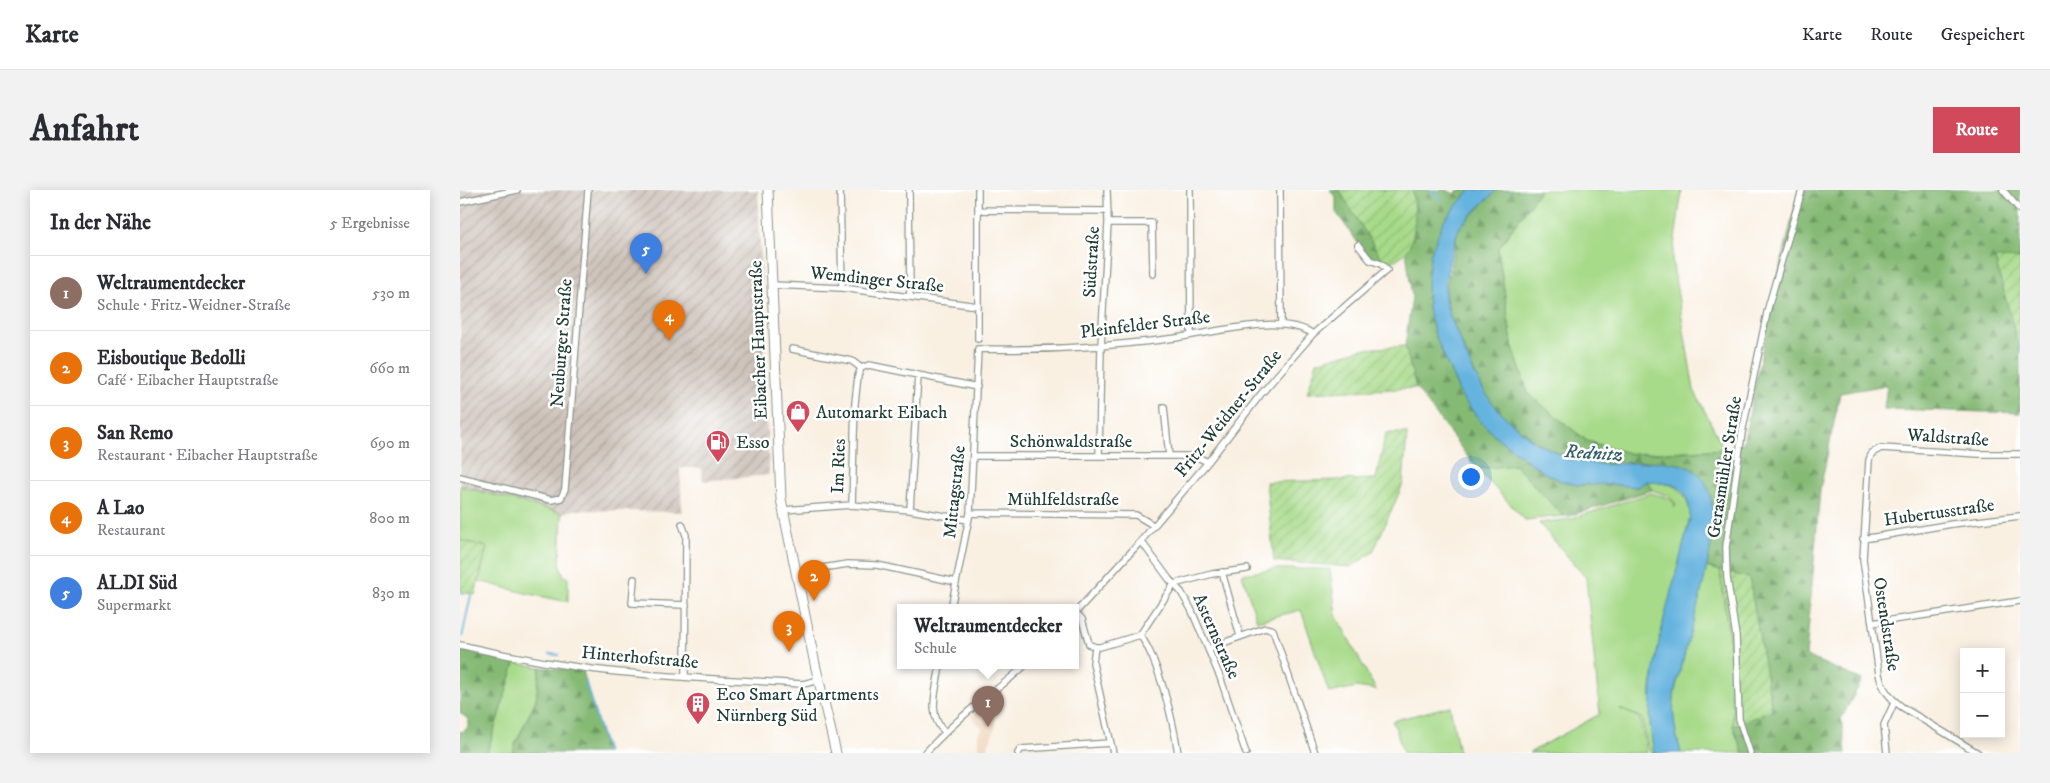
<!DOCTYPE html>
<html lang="de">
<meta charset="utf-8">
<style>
body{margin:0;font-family:"IM FELL DW Pica",serif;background:#f2f2f3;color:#2b2b33}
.controls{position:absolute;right:15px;bottom:15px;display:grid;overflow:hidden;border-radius:0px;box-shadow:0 2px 12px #0003}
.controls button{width:45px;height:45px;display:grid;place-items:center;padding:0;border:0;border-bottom:1px solid #e1e1e2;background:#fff;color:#2b2b33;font:25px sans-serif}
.you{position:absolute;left:1010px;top:286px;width:18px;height:18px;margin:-12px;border:4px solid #fff;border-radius:50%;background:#1a73e8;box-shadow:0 0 0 8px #1a73e833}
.badge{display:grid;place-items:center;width:32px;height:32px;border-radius:50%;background:#d1495b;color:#fff;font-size:16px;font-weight:700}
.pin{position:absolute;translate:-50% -41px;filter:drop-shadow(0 1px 2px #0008)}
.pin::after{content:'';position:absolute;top:26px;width:18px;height:15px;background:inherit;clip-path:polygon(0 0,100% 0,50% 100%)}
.popup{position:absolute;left:437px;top:414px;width:182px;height:65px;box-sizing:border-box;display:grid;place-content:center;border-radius:0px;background:#fff;filter:drop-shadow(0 1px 4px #0005);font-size:16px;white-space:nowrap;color:#7c7c81}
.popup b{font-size:19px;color:#2b2b33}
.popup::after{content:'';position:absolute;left:50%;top:100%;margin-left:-10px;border:10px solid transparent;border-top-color:#fff}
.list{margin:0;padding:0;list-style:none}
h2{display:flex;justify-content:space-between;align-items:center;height:65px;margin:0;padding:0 20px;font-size:21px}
h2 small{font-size:16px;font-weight:400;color:#7c7c81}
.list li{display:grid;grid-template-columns:32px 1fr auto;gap:15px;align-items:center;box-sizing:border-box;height:75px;padding:0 20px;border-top:1px solid #e1e1e2}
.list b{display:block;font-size:19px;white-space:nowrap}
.list p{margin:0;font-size:16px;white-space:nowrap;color:#7c7c81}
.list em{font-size:16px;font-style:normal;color:#7c7c81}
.map{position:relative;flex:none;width:1560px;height:563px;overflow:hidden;border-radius:0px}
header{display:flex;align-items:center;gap:30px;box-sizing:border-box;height:70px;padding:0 25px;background:#fff;border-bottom:1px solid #e1e1e2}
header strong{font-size:24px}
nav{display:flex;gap:28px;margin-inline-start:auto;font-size:18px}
.intro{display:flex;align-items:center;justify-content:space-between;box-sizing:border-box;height:120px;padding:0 30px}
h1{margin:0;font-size:35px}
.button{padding:12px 22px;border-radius:0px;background:#d1495b;color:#fff;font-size:18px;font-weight:700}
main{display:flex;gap:30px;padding:0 30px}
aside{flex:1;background:#fff;border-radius:0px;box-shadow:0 2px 12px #0003}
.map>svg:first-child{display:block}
.built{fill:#efd6bc}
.industrial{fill:url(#industrial-furrows)}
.green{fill:#a7da89;stroke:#638c5e}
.forest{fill:url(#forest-firs);stroke:#527c54}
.garden{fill:url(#garden-furrows);stroke:#638c5e}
.water{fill:#65b3df;stroke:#42788a}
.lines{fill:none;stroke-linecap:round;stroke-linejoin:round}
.stream{stroke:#65b3df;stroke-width:2}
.street-casing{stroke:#8c968b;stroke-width:8}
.primary-casing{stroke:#8c968b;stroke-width:11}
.street{stroke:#fff;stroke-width:5.5}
.primary{stroke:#fff;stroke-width:9}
.labels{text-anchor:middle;stroke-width:5;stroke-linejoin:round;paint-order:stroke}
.street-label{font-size:18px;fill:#1f3d34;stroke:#fff}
.poi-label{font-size:18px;fill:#1f3d34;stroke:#fff;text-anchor:start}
.water-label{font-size:19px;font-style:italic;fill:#346067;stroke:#fff}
</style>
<header>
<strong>Karte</strong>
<nav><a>Karte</a><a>Route</a><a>Gespeichert</a></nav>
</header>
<div class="intro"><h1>Anfahrt</h1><a class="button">Route</a></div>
<main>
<aside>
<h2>In der Nähe<small>5 Ergebnisse</small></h2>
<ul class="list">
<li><span class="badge" style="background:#8d6e63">1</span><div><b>Weltraumentdecker</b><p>Schule · Fritz-Weidner-Straße</p></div><em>530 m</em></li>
<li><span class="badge" style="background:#e8710a">2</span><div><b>Eisboutique Bedolli</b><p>Café · Eibacher Hauptstraße</p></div><em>660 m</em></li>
<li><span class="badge" style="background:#e8710a">3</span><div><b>San Remo</b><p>Restaurant · Eibacher Hauptstraße</p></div><em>690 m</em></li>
<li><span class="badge" style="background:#e8710a">4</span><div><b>A Lao</b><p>Restaurant</p></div><em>800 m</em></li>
<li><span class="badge" style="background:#3f7fe0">5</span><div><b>ALDI Süd</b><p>Supermarkt</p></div><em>830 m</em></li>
</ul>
</aside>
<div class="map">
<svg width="1560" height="563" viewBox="0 0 1560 563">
<defs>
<pattern id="industrial-furrows" width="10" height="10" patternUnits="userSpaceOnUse" patternTransform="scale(1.25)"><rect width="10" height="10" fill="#cdc2b9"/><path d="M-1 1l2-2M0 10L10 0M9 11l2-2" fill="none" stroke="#a69f97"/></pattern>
<pattern id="forest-firs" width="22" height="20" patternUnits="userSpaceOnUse" patternTransform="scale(1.25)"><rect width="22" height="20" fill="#85ba75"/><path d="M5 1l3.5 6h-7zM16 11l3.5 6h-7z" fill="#6c9861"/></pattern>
<pattern id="garden-furrows" width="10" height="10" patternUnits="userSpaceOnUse" patternTransform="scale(1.25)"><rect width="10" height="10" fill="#a7da89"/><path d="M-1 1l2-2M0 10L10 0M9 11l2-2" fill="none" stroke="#8fbc77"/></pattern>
</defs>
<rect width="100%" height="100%" fill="#fff"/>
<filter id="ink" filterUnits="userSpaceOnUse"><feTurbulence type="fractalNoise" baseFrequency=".02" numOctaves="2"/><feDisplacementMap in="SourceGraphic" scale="10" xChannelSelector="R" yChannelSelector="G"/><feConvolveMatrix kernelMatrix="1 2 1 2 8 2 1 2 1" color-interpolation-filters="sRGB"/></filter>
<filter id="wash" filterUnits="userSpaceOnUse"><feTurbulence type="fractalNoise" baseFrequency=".0096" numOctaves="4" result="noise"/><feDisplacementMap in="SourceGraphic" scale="20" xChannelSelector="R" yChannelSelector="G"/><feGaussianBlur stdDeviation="1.12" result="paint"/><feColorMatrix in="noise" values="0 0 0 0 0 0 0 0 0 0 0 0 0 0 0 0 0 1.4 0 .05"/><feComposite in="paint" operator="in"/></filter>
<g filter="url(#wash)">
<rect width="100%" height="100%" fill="#f9f0e2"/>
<path class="built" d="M534 510 536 536 528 556V563H519L518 543 523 539 511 526 526 512Z"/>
<path class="industrial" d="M0 0H298L309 285 243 291 241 278H220L222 322 114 320 102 323 0 296Z"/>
<path class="green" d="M1080 0H1222L1212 70 1234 200 1264 259 1172 264 1127 251 1068 204 1052 154 1038 59Z
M1055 275 1103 326 1065 330 1017 279Z
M1187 291C1216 296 1220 292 1231 322L1191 495 1190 534 1194 563H1190L1187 555 1182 528 1160 519 1180 528 1187 563H1069L1140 524 1126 388 1079 333 1110 329 1191 303 1209 308 1215 314 1214 318 1216 314 1209 306 1192 300Z
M0 296 102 323 100 376 104 386 108 387V412L65 403 19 391 27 357 0 350Z
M1246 377 1260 380 1271 462 1273 536 1283 563H1221L1213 532 1214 505Z
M815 379H870L876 425 916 500 896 497 869 503 841 420 797 431 782 384Z
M55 473 80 477 76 510 55 554 53 563H27Z
M990 516 999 563H943L936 539 932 531Z"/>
<path class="forest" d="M870 0H879L924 72 906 64 876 22V8Z
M952 0H987L994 4 998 0H1010L984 30 968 118 975 145 1001 206 1021 232 1040 250 1083 282 1149 294 1177 297 1187 291 1192 300 1109 326H1103L1055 275 1017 279 956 198 945 156 952 107 946 61 953 50 955 11Z
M1037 0H1080L1038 59 1052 154 1068 204 1127 251 1172 264 1264 259 1283 254 1311 116 1339 0H1560V69H1535L1560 162V223L1424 219 1427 195 1380 203 1360 300 1346 466 1402 490 1381 529 1386 563H1283L1273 536 1312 520 1289 388 1246 377 1252 345 1253 323 1233 278 1193 271 1138 274 1115 269 1095 262 1074 251 1043 226 1027 207 1014 182 989 123 985 104 998 39Z
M0 460 55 473 27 563H0V541L3 542 8 537V529L0 523Z
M80 477 123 481 146 563H53L55 555 76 510Z"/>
<path class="garden" d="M879 0H952C956 15 957 49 946 62 942 66 935 70 930 74L924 72Z
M1535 68 1560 69V162Z
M945 156 956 198 847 203 857 172 901 159Z
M926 243H947L943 294 913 362 891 377 814 371 806 292 916 289Z
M0 350 27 357 15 405 0 401Z
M1260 380 1289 388 1312 520 1273 536 1271 462Z"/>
<path class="water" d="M1010 0H1037C1029 9 1001 32 998 41 993 54 984 92 985 105 986 120 994 134 999 148 1016 188 1024 211 1059 239 1065 244 1070 249 1077 253 1096 263 1116 272 1138 274 1173 278 1231 257 1248 298 1265 338 1232 432 1222 474 1219 484 1215 496 1214 507 1212 527 1216 544 1221 563H1194C1179 494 1213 401 1229 332 1231 321 1228 301 1216 296 1207 293 1196 293 1187 291L1177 297 1149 294 1119 295 1101 291 1083 282 1040 250 1021 232 1001 206 975 145 968 118 967 93 971 62 984 30Z"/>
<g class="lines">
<path class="stream" d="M970 0 982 10
M0 403 3 404
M2 447 11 405
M90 464 99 465
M125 491 147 563"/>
</g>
</g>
<g filter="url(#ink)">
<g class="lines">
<defs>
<path id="street" d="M380 0 382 98
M449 0 450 106
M518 0V149
M730 0 731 145
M820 0 821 135
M1543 0 1560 20
M0 12 57 0
M518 20 648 21
M648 33H692L693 84
M312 95 382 98 518 116
M332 159 392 171 401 178
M704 217 709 266
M513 266H735L748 272
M639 266 641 156 648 33 647 0
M0 287 91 310 101 308 105 299 128 0
M392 315 395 213 398 186 401 178 409 175 517 197
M323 320 392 315 450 320 508 330
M450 320 458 185
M510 323 676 325 693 335
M222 334 226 345 225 487
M1403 349 1492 334 1560 326
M681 351 709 389 721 402 731 419 760 487 786 563
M336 382 388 374 417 375 496 392
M762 382 780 446
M174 389 172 413 226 415
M491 418 510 323 518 159C559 160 599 159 640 156 662 154 685 152 708 149 745 145 820 122 853 144
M616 422 681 351 748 272 801 204 853 144 927 80 921 74 910 70 898 55
M616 423 622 429 629 454 635 457
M1412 433 1560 411
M680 445C699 471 713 530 718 563
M0 455C43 465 86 473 131 479 201 488 272 489 343 494L359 490
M635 457H640L680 445 714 394 752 384 787 379
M635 457 633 473 653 563
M749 458 805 438 813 440 855 563
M480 476C477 497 466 526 485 542
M465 563C481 546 498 530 516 515 532 502 549 491 564 476
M558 563 561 559 650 553
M1290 563 1279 529 1276 446 1267 388 1266 357 1282 243 1308 118 1342 0
M1427 563 1424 535 1435 511
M1518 563 1442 517C1430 508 1422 499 1419 484L1403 369 1409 270 1412 263 1421 258 1519 264H1560"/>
<path id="primary" d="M308 0 321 309 355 474 376 563"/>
</defs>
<use href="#street" class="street-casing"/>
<use href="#primary" class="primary-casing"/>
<use href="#street" class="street"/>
<use href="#primary" class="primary"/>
</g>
</g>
<defs>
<symbol id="shop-pin" viewBox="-11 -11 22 30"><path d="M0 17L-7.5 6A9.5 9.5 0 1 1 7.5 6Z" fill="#d1495b" stroke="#fff"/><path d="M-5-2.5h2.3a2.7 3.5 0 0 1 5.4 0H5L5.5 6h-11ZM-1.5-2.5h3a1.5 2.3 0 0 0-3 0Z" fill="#fff"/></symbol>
<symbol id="fuel-pin" viewBox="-11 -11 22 30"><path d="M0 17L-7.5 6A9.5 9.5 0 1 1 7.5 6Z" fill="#d1495b" stroke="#fff"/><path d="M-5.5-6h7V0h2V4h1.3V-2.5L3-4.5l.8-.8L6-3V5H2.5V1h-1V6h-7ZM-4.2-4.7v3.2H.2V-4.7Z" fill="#fff"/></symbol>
<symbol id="building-pin" viewBox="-11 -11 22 30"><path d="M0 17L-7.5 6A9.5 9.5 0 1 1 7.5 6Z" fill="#d1495b" stroke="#fff"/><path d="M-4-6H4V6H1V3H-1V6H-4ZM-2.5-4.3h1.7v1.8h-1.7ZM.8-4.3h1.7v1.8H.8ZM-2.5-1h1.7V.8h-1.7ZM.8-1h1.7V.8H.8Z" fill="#fff"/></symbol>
</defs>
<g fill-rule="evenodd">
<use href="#shop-pin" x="324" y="208" width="28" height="38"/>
<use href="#fuel-pin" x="244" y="238" width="28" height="38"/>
<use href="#building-pin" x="224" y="500" width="28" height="38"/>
</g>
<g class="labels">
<g class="street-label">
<text transform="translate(631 72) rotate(-87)" y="6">Südstraße</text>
<text transform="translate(417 89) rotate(6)" y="6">Wemdinger Straße</text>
<text transform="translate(685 134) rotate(-7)" y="6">Pleinfelder Straße</text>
<text transform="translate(298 150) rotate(-92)" y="6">Eibacher Hauptstraße</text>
<text transform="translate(101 153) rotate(-86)" y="6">Neuburger Straße</text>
<text transform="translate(768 223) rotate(-51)" y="6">Fritz-Weidner-Straße</text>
<text transform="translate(1488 247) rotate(4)" y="6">Waldstraße</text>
<text x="611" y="257">Schönwaldstraße</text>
<text transform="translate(378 276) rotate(-88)" y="6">Im Ries</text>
<text transform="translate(1264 277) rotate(-81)" y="6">Gerasmühler Straße</text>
<text transform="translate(494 302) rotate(-84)" y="6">Mittagstraße</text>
<text x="603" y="315">Mühlfeldstraße</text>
<text transform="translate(1479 322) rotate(-8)" y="6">Hubertusstraße</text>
<text transform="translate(1427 434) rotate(81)" y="6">Ostendstraße</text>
<text transform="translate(757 446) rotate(66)" y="6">Asternstraße</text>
<text transform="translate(180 467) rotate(5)" y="6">Hinterhofstraße</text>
</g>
<g class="poi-label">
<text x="356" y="228">Automarkt Eibach</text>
<text x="276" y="258">Esso</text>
<text x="256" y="510">Eco Smart Apartments<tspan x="256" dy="21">Nürnberg Süd</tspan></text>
</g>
<g class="water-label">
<text transform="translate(1134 262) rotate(4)" y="7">Rednitz</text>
</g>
</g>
</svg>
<div class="controls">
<button>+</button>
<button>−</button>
</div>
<div class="you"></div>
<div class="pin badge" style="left:528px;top:537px;background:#8d6e63">1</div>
<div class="popup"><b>Weltraumentdecker</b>Schule</div>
<div class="pin badge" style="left:354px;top:411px;background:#e8710a">2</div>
<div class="pin badge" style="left:329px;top:462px;background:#e8710a">3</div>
<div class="pin badge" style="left:209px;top:151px;background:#e8710a">4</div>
<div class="pin badge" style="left:186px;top:84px;background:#3f7fe0">5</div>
</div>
</main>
